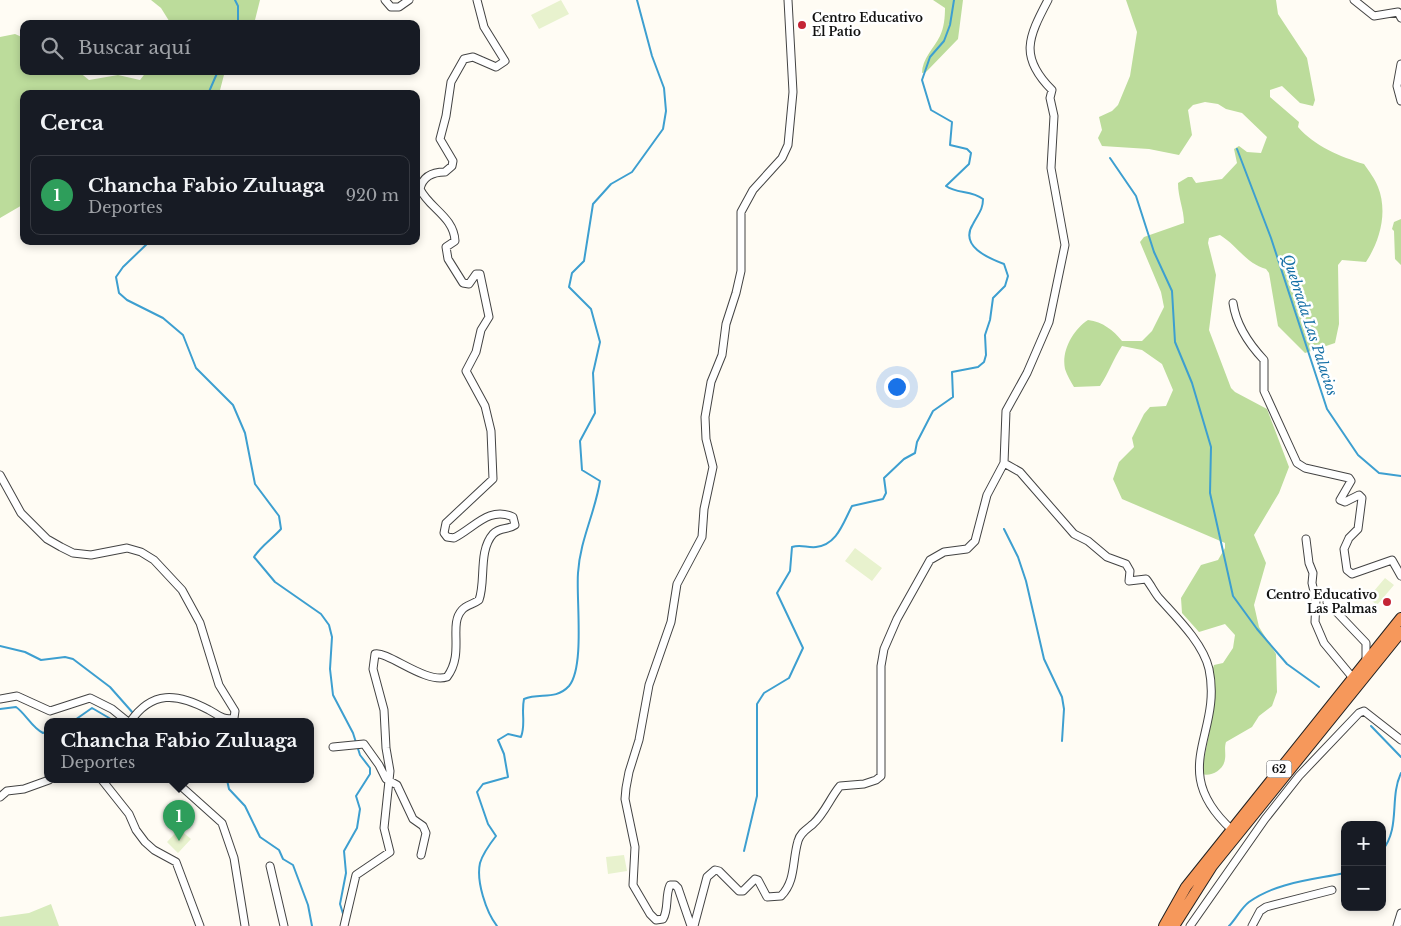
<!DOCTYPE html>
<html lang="es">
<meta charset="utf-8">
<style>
body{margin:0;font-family:"Libre Baskerville",serif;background:#20242c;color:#f1f3f6}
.controls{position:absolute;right:15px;bottom:15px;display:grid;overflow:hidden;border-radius:10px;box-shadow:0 2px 8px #0003}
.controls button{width:45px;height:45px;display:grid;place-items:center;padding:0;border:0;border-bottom:1px solid #363941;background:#171b24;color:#f1f3f6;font:25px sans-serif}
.you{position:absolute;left:896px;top:386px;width:18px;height:18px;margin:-12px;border:4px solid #fff;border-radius:50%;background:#1a73e8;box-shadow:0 0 0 8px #1a73e833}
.badge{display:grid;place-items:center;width:32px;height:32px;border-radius:50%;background:#c42536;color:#fff;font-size:16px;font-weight:700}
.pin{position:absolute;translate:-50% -41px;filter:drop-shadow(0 1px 2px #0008)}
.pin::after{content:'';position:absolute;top:26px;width:18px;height:15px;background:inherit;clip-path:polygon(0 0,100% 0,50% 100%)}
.popup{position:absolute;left:44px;top:718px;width:270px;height:65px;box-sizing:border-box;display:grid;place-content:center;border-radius:10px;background:#171b24;filter:drop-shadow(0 1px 4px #0005);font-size:16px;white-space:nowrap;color:#9ea1a6}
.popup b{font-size:19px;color:#f1f3f6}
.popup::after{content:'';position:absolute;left:50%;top:100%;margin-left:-10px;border:10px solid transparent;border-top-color:#171b24}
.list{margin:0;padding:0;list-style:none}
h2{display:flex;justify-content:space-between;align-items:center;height:65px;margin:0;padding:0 20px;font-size:21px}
h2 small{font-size:16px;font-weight:400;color:#9ea1a6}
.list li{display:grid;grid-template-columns:32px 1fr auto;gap:15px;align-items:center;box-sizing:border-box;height:80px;margin:0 10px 10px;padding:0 10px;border:1px solid #363941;border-radius:10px}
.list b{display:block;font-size:19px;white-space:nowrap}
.list p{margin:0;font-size:16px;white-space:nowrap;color:#9ea1a6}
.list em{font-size:16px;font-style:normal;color:#9ea1a6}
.icon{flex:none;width:28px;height:28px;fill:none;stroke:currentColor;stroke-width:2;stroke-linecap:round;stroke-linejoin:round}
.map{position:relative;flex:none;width:1401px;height:926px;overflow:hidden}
.search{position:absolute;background:#171b24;box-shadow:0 2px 8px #0003;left:20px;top:20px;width:400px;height:55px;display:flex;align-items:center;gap:12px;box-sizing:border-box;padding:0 18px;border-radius:10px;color:#9ea1a6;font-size:19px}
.panel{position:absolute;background:#171b24;box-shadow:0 2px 8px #0003;left:20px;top:90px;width:400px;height:155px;border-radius:10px}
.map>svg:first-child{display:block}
.green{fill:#d7ebbc}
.forest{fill:#bcdc9b}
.pitch{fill:#e8f2ce}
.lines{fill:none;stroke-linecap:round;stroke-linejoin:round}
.stream{stroke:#3d9fd0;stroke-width:2}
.minor-casing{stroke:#434343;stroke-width:9}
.highway-casing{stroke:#212121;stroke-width:12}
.minor{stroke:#fff;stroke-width:7}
.highway{stroke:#f6985b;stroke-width:10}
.poi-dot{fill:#c42536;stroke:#fff;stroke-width:2}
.labels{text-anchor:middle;stroke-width:5;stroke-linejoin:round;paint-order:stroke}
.shield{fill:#fff;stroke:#585858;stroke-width:1}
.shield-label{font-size:11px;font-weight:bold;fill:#101010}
.poi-label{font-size:12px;font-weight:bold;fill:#101010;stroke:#fff;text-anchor:start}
.water-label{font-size:14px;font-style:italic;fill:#1670a6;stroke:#fff}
</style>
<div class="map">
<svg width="1401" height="926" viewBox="0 0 1401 926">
<rect width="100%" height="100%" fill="#fffcf4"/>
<path class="green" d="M51 904 59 926H0V917L29 913Z"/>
<path class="forest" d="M151 0H260L254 24H171L161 8Z
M933 0H963L958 39 926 72 922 73C922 59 934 48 940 36 944 28 945 17 945 8Z
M1126 0H1276L1278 14 1307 58 1315 100 1313 106 1300 103 1282 86 1270 90V97L1299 122 1298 127C1314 146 1341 157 1364 164 1369 171 1375 179 1378 187 1388 212 1380 241 1366 262L1342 260 1338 265 1339 324 1335 343 1305 353 1278 326 1269 273 1266 269C1245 263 1238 246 1220 235L1209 238 1208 243 1216 275 1209 330 1231 388 1235 392 1267 409 1289 467 1279 493 1254 535 1266 563 1254 605 1259 627 1276 654 1277 692 1272 706 1259 716 1252 727 1226 742C1224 749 1226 753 1225 759 1224 770 1211 777 1202 774V769L1211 724 1212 671 1214 665 1223 663 1233 648 1235 635 1225 624 1199 632 1182 613 1181 598 1201 565 1218 560 1225 548V543L1122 499 1113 479 1119 462 1134 447 1132 438 1144 414 1150 407 1166 406 1173 390 1162 364 1142 350 1122 346C1113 359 1109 373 1100 386L1074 387C1071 382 1067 375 1065 369 1061 350 1074 329 1088 320 1103 322 1113 330 1122 341H1142L1152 331 1164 307 1161 292 1140 242 1144 237 1184 223C1184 209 1178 198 1178 183L1188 177H1192L1196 183 1222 179 1237 163 1234 149 1239 146 1247 152 1261 153 1267 137 1242 113 1226 109 1218 104 1205 102 1193 105 1188 110 1192 135 1179 155 1149 149 1102 146 1098 138 1102 130 1099 117 1112 111 1118 105 1130 76 1137 32Z
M15 34 24 38V71H78L89 80 118 75 140 80 147 71H225L219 94H24V204L0 218V37Z
M1401 219V265L1395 259 1394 231 1392 229 1394 222Z"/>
<path class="pitch" d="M561 0 569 14 539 29 531 15Z
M855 548 882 568 872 581 845 561Z
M1385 578 1394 585 1377 605 1368 598Z
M179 829 191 839 178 853 167 842Z
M624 855 627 871 608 874 606 857Z"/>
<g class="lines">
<path class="stream" d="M235 0 238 6V24
M208 94 218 71
M1237 149 1271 238 1327 409 1358 455 1379 473 1401 476
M1110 158 1136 196 1154 252 1172 291 1175 342 1192 383 1211 447 1210 493 1233 596 1257 629 1287 664 1319 687
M150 241 123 267 116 277 119 293 127 300 163 318 183 335 196 368 233 405 245 433 255 484 279 516 281 529C272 539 261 546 254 557L275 582 321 614 329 625 332 637 330 669 333 695 353 733 360 755 370 768V774L356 796 360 809 357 828 344 851 346 873 340 904 344 917
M1004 529 1018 557 1026 581 1044 659 1062 697 1064 709 1062 741
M0 646 25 652 41 660 65 657 73 659 110 687 133 713
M0 709 16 707C26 714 32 728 43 733L48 731
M137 717 142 722
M72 722 92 708 116 722
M1371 726 1401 757
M227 780 229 789 245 806 260 837 279 850 283 859 293 865 308 905 312 926
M744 851 757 796V704L764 693 789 678 803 648 777 593 790 571 792 547C801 544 807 548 816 547 837 545 843 523 852 506L883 499 886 493 884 478 904 459 915 453 917 442 933 411 953 397 952 372 978 367 984 362 986 355 985 335 990 320 993 298 1005 286 1008 276 1004 264C988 258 959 246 973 224 978 214 983 210 983 199 971 190 957 194 946 186L969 164 971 153 967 149 950 145 952 122 931 110 922 80 930 57 944 41 950 25 954 0
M1382 851C1401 827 1389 799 1401 773
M497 926C486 912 476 881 480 863 483 853 489 845 496 836L488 824 477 792 483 784 508 777 504 754 498 740 508 734 521 737C526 724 521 713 524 699 540 692 555 701 569 686 585 667 576 598 578 573 580 540 595 513 600 481L582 470 580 441 595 413 593 373 600 342 591 309 569 287 572 273 584 261 593 204 611 184 632 172 663 129 666 111 664 88 652 56 637 0
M1229 926C1236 919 1241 908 1249 902 1277 882 1312 880 1345 873"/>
<defs>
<path id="minor" d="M385 0 391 7H399L409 0
M1354 0 1374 16 1398 12 1401 18
M1401 64 1397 86 1401 101
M1233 303C1236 324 1249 344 1264 360V391L1297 463 1305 468 1349 478 1351 481 1340 500 1345 502 1359 495 1362 498 1358 529 1349 538 1344 549 1347 570 1352 574 1392 560 1401 576
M1004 463 1020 472 1074 534 1088 541 1107 557 1126 564 1130 571 1129 581 1146 579C1151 585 1154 592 1159 598 1176 617 1203 643 1209 669 1223 735 1166 769 1232 830
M0 475 21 513 47 539 61 547 73 553 91 555 127 548 141 552 154 560 182 590 200 623 219 685 235 711 234 718C223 721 217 714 209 710 177 693 152 690 130 722
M1306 539 1309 563 1313 573 1312 583 1316 600 1315 622 1324 643 1353 678
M1327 602 1366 643V661
M0 699 17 696 50 711 90 698 112 709 128 722
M333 747 364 744 379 765 386 779 397 785 413 819 423 826 426 833 421 855
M102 780 129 814 136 830 145 842 154 850 176 862 200 926
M174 780 222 823 234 858 245 926
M0 797 7 791 24 789 49 780
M270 866 284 926
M344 926 356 875 390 852 384 828 390 771 386 748 384 710 373 669 375 654C388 651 425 684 447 677 465 653 448 625 462 610 466 605 474 604 479 600 486 581 478 551 493 534 500 527 508 530 515 525L513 517C489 506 474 528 454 538L447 537 444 533 446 523 493 479 491 431 485 406 466 371 476 352 481 330 489 317 480 274H476L469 284 463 283 448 259 446 247 455 241C454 217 429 208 420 189 423 175 434 172 445 172L452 166 453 161 440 139 446 116 451 82 464 59 473 57 496 67 505 61 484 27 477 0
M691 926 678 888 675 885H670C665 896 669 909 663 919L656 920 650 914 633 885 635 847 625 799 626 788 629 772 639 740 649 685 671 622 677 584 702 537 704 509 713 467 706 439 705 417 711 382 722 355 726 324 736 293 741 271V212L753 190 782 158 788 145 793 92 788 0
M694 926 707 877 715 870 719 871 739 891H743L755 879 758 880 767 897 781 896C796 881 792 861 798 841 800 833 807 829 813 824 825 813 830 798 840 786L864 784 876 780 881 776V666L884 649 897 619 930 560 944 552 967 549 975 541 987 495 1004 463 1006 411 1027 373 1049 322 1065 245 1051 168 1054 116 1050 98 1052 90C1019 57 1028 38 1048 0
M1190 926 1265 819 1299 776 1359 713 1364 711 1401 740
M1252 926 1260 911 1266 907 1332 890
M1397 926 1401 913"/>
<path id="highway" d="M1164 926 1186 887 1401 618
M1174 926 1212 866 1401 632"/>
</defs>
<use href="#minor" class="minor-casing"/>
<use href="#highway" class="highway-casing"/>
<use href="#minor" class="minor"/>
<use href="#highway" class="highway"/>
</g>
<g class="poi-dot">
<circle cx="802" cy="25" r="5"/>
<circle cx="1387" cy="602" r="5"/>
</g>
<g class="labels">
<rect class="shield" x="1266.5" y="760.5" width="25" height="17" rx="4"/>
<g class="shield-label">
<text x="1279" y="773">62</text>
</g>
<g class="poi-label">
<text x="812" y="22">Centro Educativo<tspan x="812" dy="14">El Patio</tspan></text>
<text x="1377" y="599" text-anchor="end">Centro Educativo<tspan x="1377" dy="14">Las Palmas</tspan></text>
</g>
<g class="water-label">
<text transform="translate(1310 325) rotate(72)" y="5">Quebrada Las Palacios</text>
</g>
</g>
</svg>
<div class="controls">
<button>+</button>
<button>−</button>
</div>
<div class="you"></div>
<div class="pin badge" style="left:179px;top:841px;background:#2e9e5b">1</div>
<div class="popup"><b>Chancha Fabio Zuluaga</b>Deportes</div>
<div class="search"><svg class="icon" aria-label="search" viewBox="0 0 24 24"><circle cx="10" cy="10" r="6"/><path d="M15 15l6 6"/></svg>Buscar aquí</div>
<section class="panel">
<h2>Cerca<small></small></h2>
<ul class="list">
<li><span class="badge" style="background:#2e9e5b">1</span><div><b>Chancha Fabio Zuluaga</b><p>Deportes</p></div><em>920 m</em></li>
</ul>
</section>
</div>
